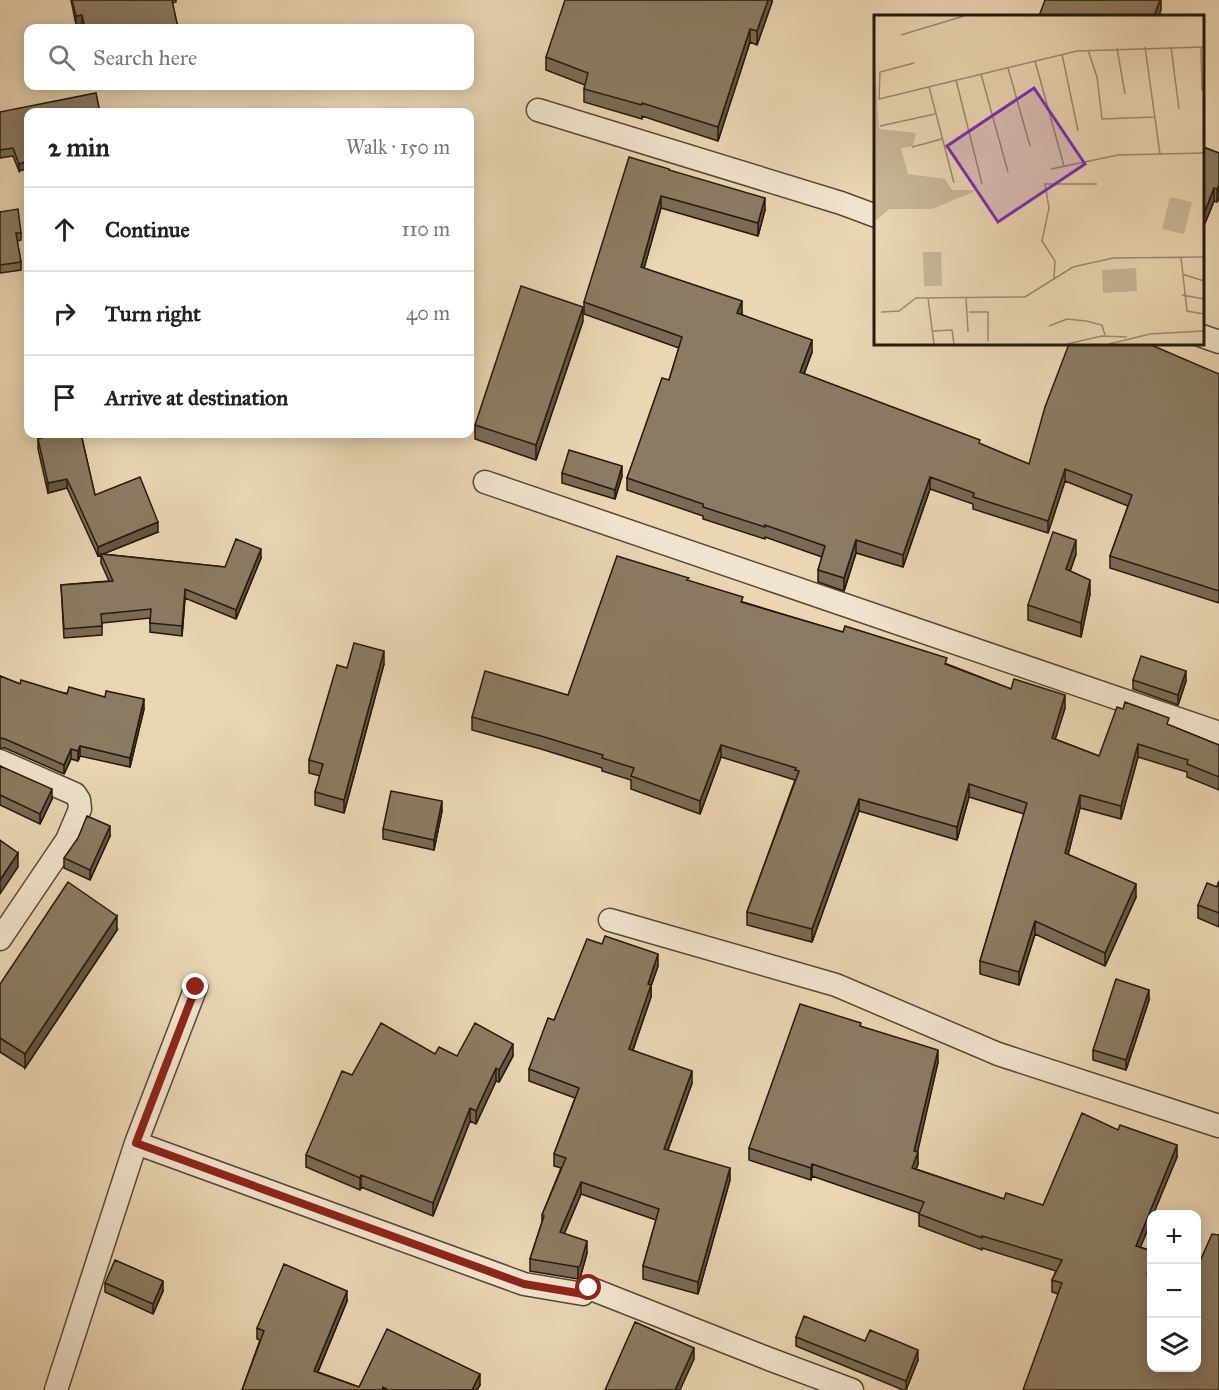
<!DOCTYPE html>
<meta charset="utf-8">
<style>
body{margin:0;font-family:"IM FELL Great Primer",serif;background:#f2f2f2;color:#222}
.controls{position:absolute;right:18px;bottom:18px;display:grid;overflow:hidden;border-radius:12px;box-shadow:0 3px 15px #0003}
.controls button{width:54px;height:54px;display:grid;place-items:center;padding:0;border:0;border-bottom:2px solid #e0e0e0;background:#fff;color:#222;font:30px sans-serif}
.stop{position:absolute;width:18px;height:18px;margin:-14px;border:4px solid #8f2418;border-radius:50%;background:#fff}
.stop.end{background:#8f2418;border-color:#fff;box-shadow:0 2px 6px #0008}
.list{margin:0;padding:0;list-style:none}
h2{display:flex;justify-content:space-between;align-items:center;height:78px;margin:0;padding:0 24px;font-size:26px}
h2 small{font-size:20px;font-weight:400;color:#767676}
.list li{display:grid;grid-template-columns:39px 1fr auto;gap:18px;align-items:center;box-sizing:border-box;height:84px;padding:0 24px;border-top:2px solid #e0e0e0}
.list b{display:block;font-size:22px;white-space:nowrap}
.list em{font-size:20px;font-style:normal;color:#767676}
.icon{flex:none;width:33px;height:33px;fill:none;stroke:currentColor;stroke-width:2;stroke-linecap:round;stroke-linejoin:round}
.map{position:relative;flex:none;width:1219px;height:1390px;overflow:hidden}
.search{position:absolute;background:#fff;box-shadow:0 3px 15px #0003;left:24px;top:24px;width:450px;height:66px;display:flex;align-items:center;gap:15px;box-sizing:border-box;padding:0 21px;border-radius:12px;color:#767676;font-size:22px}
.panel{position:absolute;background:#fff;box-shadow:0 3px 15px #0003;left:24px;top:108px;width:450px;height:330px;border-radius:12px}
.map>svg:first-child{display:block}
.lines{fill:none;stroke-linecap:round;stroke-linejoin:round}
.street-casing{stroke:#564836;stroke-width:25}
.street{stroke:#f1e4ce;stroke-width:22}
.wall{fill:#786a55;stroke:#25190d;stroke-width:1.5}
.shaded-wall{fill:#615645;stroke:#25190d;stroke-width:1.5}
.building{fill:#8b7b63;stroke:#25190d;stroke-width:1.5}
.route{stroke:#8f2418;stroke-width:8}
.inset-road{fill:none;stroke:#9b8a71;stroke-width:1.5}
.view{fill:#7b2cbf;fill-opacity:0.15;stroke:#7b2cbf;stroke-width:3}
.inset-edge{fill:none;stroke:#25190d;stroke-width:3}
</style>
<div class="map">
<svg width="1219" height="1390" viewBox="0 0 1219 1390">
<rect width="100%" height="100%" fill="#ead6b3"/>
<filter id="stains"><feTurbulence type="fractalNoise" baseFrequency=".00333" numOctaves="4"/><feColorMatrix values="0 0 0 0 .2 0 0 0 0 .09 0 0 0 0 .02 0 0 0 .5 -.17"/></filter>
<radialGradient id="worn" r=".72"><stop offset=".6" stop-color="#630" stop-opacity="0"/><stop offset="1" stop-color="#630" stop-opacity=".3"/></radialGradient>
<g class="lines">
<defs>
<path id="street" d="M538 110 841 203 876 216
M1202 336 1219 342
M485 482 1219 733
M0 761 75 794 79 800 80 809 67 840 0 939
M610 920 836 985 998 1054 1219 1126
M136 1143 524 1284 583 1294 587 1289 589 1288 769 1359 852 1390
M56 1390 136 1143 196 987"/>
</defs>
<use href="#street" class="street-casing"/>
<use href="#street" class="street"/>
</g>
<path class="wall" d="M71 0H176V2L172 3 178 28H83L82 24 76 25Z
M768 0H772V2L757 45 750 42 718 141 642 116V119L584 102V89L585 85 546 70V57Z
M0 112H28L19 171 13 156 0 158Z
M1203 147 1219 153V198L1217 202 1214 201 1203 228Z
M669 170 765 210 758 236 661 208 644 268 742 313 741 314 812 352 804 374 1029 464 1219 374V603L1110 568V556L1128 506 1065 481 1048 533 973 509V504L930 489 903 567 856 553 844 591 818 582V570L822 557 765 537V539L703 519V516L627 490V478L669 380 679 348 584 314V302Z
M0 212 21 233V240L17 241 21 262V270L0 273Z
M583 321 536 460 475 439V425Z
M42 434H81L95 495 158 532 103 554 225 567 261 558 236 619 185 598 182 636 150 632V618L102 623V635L64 638 61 585 109 581 101 563V555L98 556 67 488 48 493 38 449V439L43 438Z
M562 473 622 476 615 499 562 483Z
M1076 554 1070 571 1090 594 1081 637 1028 620V605Z
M689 581 743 602 947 664 1011 689 1065 708 1055 739 1099 756 1169 725 1219 745V790L1187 777V772L1138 757 1121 819 1080 808 1068 855 1136 897 1105 966 1035 934 1019 985 980 974V961L1024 814 969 797 957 840 859 811 812 942 747 925V912L795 780 721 757 700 814 631 789V780L602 771V768L541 749 472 730V717L568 695Z
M384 664 344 813 315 805V792L320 776 309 773V760L347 668Z
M0 676 20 684 144 709 130 767 80 756 78 761 71 759 64 774 5 748H0Z
M1133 680 1186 681 1178 705 1133 689Z
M0 766 52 799 40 824 0 805Z
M442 811 434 850 383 839V829Z
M110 836 90 880 64 868V858Z
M1219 881V927L1198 918V905L1217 887Z
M117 930 25 1068 0 1052V984Z
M602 944 658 966 651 986V997L633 1050 692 1083 668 1150 730 1180 698 1294 643 1279V1266L656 1220 581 1194 564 1234 587 1253 580 1278 578 1279 530 1271V1259L542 1222V1215L561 1168 554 1166V1154L575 1098 529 1081V1069L554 1020Z
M1149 1000 1126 1070 1093 1060V1050Z
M861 1027 938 1062 917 1152 918 1164 916 1169 1004 1199 1043 1205 1177 1157 1152 1215V1219L1140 1247 1152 1251 1151 1276 1219 1390 1058 1294 1052 1292V1280L1056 1271 982 1248V1250L919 1226V1213L812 1176 811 1180 749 1160V1148Z
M435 1054 457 1056H513L499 1082 496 1081 476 1124 470 1121 433 1216 361 1187 360 1190 306 1167V1155L352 1075Z
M105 1283 163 1291 153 1314 105 1292Z
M347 1301 318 1372 359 1387 480 1385 477 1390H242L260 1340 257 1339V1328Z
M796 1337 865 1341 918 1360 906 1390H903L796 1346Z"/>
<path class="shaded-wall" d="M768 0H772V2L757 45V31Z
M1160 0H1161V10L1159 16H1154Z
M82 15V24L76 25V16Z
M750 29V42L718 141V127Z
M28 161V169L19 171V164Z
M1219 185V198L1217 202V189Z
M1214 188V201L1203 228V216Z
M661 196V208L641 279V267Z
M765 198V210L758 236V223Z
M742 301V313L737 325V313Z
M583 307V321L536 460V445Z
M812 340V352L800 384V372Z
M622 466V476L615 499V490Z
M1065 469V481L1048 533V521Z
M930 477V489L903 567V555Z
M67 479V488L48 493V483Z
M158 522V532L98 556V547Z
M856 540V553L844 591V578Z
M1076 540V554L1066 583V569Z
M261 549V558L236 619V610Z
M1090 580V594L1081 637V623Z
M185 589V598L182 636V626Z
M384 651V664L344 813V800Z
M1186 671V681L1178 705V695Z
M1065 695V708L1052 750V738Z
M144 699V709L130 767V758Z
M1138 744V757L1121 819V806Z
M721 745V757L700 814V801Z
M80 746V756L78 761V751Z
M71 749V759L64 774V765Z
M969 784V797L957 840V827Z
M52 789V799L40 824V814Z
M1080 795V808L1065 866V853Z
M859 799V811L812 942V929Z
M442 801V811L434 850V840Z
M110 826V836L90 880V870Z
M18 853V867L0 894V880Z
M1136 884V897L1105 966V953Z
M117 916V930L25 1068V1054Z
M1035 921V934L1019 985V972Z
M658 954V966L651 986V997L629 1061V1049L648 984Z
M1149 990V1000L1126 1070V1060Z
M513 1044V1056L499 1082V1070Z
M938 1050V1062L916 1159 918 1152V1164L912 1180V1168L914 1151Z
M496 1068V1081L476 1124V1111Z
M692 1071V1083L664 1161V1149Z
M470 1108V1121L433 1216V1203Z
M1177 1145V1157L1153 1215H1152V1219L1136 1258V1246Z
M812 1164V1176L811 1180V1168Z
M730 1168V1180L698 1294V1282Z
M361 1175V1187L360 1190V1178Z
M581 1182V1194L560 1244V1232Z
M587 1241V1253L580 1278 578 1279V1267Z
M1152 1262V1274L1147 1286V1274Z
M163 1281V1291L153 1314V1304Z
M347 1291V1301L314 1381V1371Z
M694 1348V1359L680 1390H675Z
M918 1350V1360L906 1390V1381Z
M480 1374V1385L477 1390H472Z"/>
<path class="building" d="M72 0H172L178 28H85L82 15 76 16Z
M565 0H768L757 31 750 29 718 127 642 103V105L584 89 588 73 546 57Z
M1045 0H1160L1154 16H1039Z
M96 93 100 112H28V161L19 164 13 148 0 150V112Z
M1203 147 1219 153V185L1217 189 1214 188 1203 216Z
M629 157 669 169V170L765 198 758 223 661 196 641 267 742 301 737 313 812 340 800 372 980 440 979 443 1029 464 1045 407 1069 344H1149L1219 374V591L1110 556 1132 495 1065 469 1048 521 973 497 974 493 930 477 903 555 856 540 844 578 818 570 825 546 765 525V527L703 507V504L627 478 662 378 669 380 682 337 584 302Z
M18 209 21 233H16L21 262 0 265V212Z
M521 286 583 307 536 445 475 425Z
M44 434H81L95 495 140 477 158 522 98 547 67 479 48 483 38 439 45 437Z
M569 450 622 466 615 490 562 473Z
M1053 532 1076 540 1066 569 1090 580 1081 623 1028 605Z
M236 539 261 549 236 610 185 589 182 626 150 623 151 609 101 614 102 626 64 629 61 585 113 581 101 554 225 567Z
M617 556 689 578 687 580 743 597 741 602 843 632 845 626 947 658 945 664 1011 689 1014 679 1065 695 1052 738 1099 756 1117 707 1123 709 1125 702 1169 718 1167 724 1219 745V777L1187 764 1188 760 1138 744 1121 806 1080 795 1065 853 1136 884 1105 953 1035 921 1019 972 980 961 1027 803 969 784 957 827 859 799 812 929 747 912 799 771 795 770 796 768 721 745 700 801 631 776 634 768 602 758 603 755 541 736 472 717 485 671 568 695Z
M354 643 384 651 344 800 315 792 323 764 309 760 337 665 347 668Z
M1141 656 1186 671 1178 695 1133 680Z
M0 676 20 684 21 680 67 694 69 687 105 697 106 691 144 699 130 758 80 746 78 751 71 749 64 765 5 739 0 738Z
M0 766 52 789 40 814 0 795Z
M391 791 442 801 434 840 383 829Z
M87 816 110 826 90 870 64 858 78 838Z
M0 840 18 853 0 880Z
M1219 881V913L1198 905 1207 883 1217 887Z
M68 882 117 916 25 1054 0 1038V984Z
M605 936 658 954 648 984 651 985 629 1049 692 1071 664 1149 730 1168 698 1282 643 1266 659 1209 581 1182 560 1232 587 1241 580 1266 578 1267 530 1259 544 1216 542 1215 566 1158 554 1154 579 1088 529 1069 548 1018 554 1020 587 939 602 944Z
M1116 979 1149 990 1126 1060 1093 1050Z
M800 1004 861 1023 860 1026 938 1050 914 1151 918 1152 912 1168 1004 1199 1006 1193 1043 1205 1082 1113 1118 1130 1120 1125 1177 1145 1136 1246 1152 1251V1262L1147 1274 1152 1276V1368H1197V1268L1212 1234 1219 1235V1390H1023L1062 1283 1052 1280 1062 1260 982 1236V1238L919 1214 924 1202 812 1164 811 1168 749 1148Z
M381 1023 435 1054 439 1047 457 1056 475 1023 513 1044 499 1070 496 1068 476 1111 470 1108 433 1203 361 1175 360 1178 306 1155 342 1071 352 1075Z
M115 1260 163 1281 153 1304 105 1283Z
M284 1264 347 1291 314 1371 359 1387 387 1329 480 1374 472 1390H388L383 1387 382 1390H242L264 1331 257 1328Z
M804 1316 865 1341 870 1330 918 1350 906 1381 796 1337Z
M635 1322 694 1348 675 1390H605Z"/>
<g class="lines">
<path class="route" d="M196 987 136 1143 524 1284 583 1294 589 1288"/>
</g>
<g transform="translate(874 15)">
<rect width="330" height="330" fill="#ead6b3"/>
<path d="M0 33 5 114 42 118 39 131 27 133 34 159 71 164 78 175H101L99 177 58 194H15L0 207Z" fill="#c9b697"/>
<path d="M296 182 318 187 310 219 288 214ZM49 237H67L68 271H50ZM262 253 263 276 229 278 228 255Z" fill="#c9b697"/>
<path class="inset-road" d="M27 20 90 1M271 32 286 139M297 32 305 94M327 32 328 76M243 33 251 79M214 35 223 62 228 104 280 102M188 39 204 116M161 46 190 151M40 48 6 57 5 84 203 36 330 32M134 53 156 131M107 59 134 157M82 65 108 169M55 72 80 168M6 111 61 99M38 132 68 124M177 154 244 140 330 138M307 242 313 296 330 299M308 259 330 266M180 263 181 246 168 226 175 193 171 169H223M308 280 330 284M54 283 60 329M92 283 94 317M7 297 25 296 42 283 151 282 199 252 239 243 330 242M95 297H114V326M175 311 193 304 212 306 228 310 231 320M59 316 78 315 80 329M193 329 228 321 253 322M235 329 276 319 330 316"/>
<path class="view" d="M160 73 211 149 124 207 73 131Z"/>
<rect width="330" height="330" class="inset-edge"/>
</g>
<rect width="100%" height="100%" filter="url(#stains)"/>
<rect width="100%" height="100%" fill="url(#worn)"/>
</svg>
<div class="controls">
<button>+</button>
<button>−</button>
<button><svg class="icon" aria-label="layers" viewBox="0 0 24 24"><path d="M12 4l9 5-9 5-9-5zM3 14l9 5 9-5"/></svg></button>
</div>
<div class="stop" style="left:589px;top:1288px"></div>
<div class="stop end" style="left:196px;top:987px"></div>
<div class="search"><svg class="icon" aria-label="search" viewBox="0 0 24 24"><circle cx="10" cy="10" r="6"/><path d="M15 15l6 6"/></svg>Search here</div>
<section class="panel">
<h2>2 min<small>Walk · 150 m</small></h2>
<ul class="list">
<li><svg class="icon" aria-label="ahead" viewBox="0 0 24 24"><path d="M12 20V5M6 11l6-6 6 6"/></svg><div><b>Continue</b></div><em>110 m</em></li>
<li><svg class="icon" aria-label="right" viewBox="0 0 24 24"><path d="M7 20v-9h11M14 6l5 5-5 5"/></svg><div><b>Turn right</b></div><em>40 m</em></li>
<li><svg class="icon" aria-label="arrive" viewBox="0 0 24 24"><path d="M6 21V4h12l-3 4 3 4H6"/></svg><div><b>Arrive at destination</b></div></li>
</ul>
</section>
</div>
